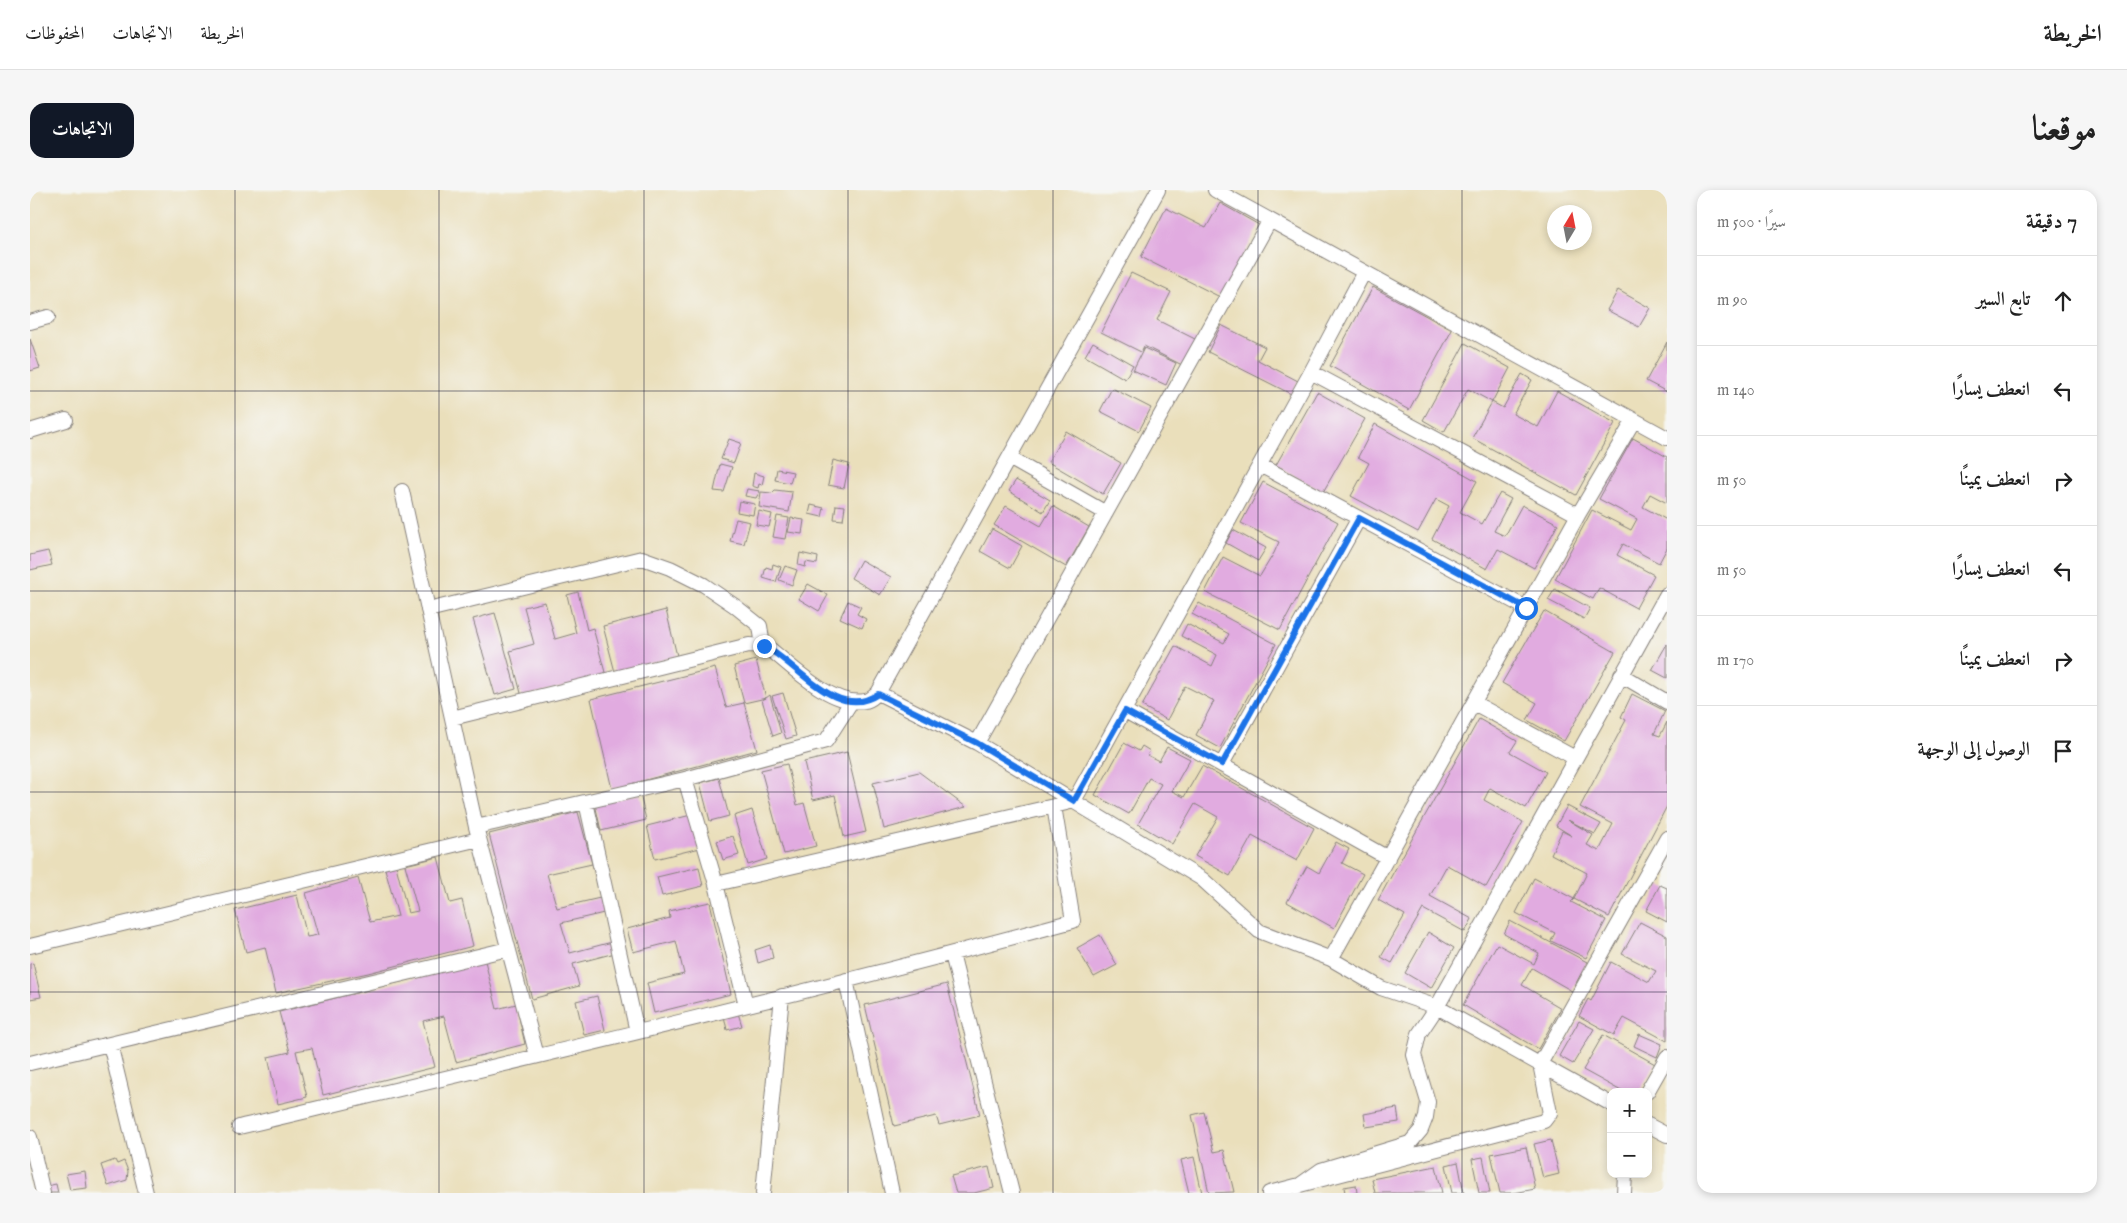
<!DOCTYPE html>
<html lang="ar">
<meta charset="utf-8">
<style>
body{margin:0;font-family:"IM FELL English",Amiri,serif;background:#f6f6f6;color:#222;direction:rtl}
.controls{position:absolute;right:15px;bottom:15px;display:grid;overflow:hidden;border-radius:10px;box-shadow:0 2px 8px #0003}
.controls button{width:45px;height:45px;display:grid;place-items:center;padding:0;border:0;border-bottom:1px solid #e0e0e0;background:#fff;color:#222;font:25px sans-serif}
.compass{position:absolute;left:1517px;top:15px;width:45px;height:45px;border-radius:50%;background:#fff;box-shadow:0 2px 8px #0003;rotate:10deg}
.stop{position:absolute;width:15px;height:15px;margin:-11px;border:4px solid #1a73e8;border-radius:50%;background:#fff}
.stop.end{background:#1a73e8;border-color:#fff;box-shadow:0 1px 5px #0008}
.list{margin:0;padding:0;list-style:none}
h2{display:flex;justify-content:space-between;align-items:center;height:65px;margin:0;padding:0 20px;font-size:21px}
h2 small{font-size:16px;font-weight:400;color:#767676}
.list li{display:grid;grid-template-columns:32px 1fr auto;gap:15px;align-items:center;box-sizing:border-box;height:90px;padding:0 20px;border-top:1px solid #e0e0e0}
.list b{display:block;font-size:19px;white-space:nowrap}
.list em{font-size:16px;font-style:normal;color:#767676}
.icon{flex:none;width:28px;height:28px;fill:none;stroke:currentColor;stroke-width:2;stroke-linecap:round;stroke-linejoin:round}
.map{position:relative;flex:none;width:1637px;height:1003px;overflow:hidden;direction:ltr;border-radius:15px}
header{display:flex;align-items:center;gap:30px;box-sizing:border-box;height:70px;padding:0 25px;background:#fff;border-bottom:1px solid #e0e0e0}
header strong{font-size:24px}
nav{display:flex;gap:28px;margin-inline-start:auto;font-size:18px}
.intro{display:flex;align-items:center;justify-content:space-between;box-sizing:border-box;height:120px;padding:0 30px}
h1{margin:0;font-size:35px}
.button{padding:12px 22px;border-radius:15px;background:#111827;color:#fff;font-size:18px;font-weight:700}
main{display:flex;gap:30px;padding:0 30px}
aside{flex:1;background:#fff;border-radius:15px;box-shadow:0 2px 8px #0003}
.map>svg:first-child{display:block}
.building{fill:#e1abe0}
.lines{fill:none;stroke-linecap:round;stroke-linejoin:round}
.street-casing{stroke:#86807b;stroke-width:16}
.street{stroke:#fff;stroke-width:14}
.route{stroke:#1a73e8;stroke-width:6}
.grid{fill:none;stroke:#22223b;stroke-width:1;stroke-opacity:0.55}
</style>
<header>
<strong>الخريطة</strong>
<nav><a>الخريطة</a><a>الاتجاهات</a><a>المحفوظات</a></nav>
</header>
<div class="intro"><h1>موقعنا</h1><a class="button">الاتجاهات</a></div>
<main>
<aside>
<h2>7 دقيقة<small>سيرًا · 500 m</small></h2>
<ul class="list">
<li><svg class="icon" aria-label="ahead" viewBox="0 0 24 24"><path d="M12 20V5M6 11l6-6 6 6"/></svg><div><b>تابع السير</b></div><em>90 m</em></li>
<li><svg class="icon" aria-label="left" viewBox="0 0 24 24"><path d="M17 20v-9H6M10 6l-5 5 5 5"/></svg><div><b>انعطف يسارًا</b></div><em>140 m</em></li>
<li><svg class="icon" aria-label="right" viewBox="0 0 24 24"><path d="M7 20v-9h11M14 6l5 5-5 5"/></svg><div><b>انعطف يمينًا</b></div><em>50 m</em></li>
<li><svg class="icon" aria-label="left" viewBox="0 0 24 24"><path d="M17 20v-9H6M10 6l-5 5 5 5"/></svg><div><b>انعطف يسارًا</b></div><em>50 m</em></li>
<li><svg class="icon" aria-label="right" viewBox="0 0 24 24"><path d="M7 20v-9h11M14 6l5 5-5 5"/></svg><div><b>انعطف يمينًا</b></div><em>170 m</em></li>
<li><svg class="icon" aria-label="arrive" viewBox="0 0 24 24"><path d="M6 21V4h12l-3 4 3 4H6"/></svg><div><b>الوصول إلى الوجهة</b></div></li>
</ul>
</aside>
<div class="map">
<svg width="1637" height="1003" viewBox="0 0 1637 1003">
<rect width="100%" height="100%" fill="#f6f6f2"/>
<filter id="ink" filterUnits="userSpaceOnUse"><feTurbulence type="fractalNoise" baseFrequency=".02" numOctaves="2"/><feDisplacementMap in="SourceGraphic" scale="10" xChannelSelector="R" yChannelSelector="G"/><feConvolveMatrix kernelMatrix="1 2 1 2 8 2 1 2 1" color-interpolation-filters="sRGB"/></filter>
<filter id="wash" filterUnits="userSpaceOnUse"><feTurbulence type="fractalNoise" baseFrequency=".0096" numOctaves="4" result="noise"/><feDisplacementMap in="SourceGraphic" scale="20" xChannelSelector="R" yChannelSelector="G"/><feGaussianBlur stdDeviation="1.12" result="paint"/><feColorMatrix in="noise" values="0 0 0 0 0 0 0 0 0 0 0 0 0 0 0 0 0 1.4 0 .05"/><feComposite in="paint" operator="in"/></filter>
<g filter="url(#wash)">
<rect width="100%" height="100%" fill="#eadfbb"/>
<g id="blocks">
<path class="building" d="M1190 13 1229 35 1192 108 1111 67 1136 18 1176 38Z
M1101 83 1141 102 1127 130 1167 150 1154 176 1114 156 1111 162 1071 142Z
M1343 97 1422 140 1379 220 1300 176Z
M1588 100 1620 118 1609 137 1577 120Z
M1191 135 1235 157 1228 170 1268 191 1261 204 1178 162Z
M0 149 10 178 0 181Z
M1063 152 1103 175 1095 189 1055 166Z
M1637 152V202L1616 191Z
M1435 153 1480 178 1462 212 1438 199 1414 242 1393 230Z
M1114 158 1146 173 1136 195 1103 180Z
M1492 184 1502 190 1483 224 1508 237 1527 201 1585 233 1546 305 1442 248 1462 212 1473 218Z
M1082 198 1121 218 1109 241 1070 221Z
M1287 202 1335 229 1293 302 1246 275Z
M1345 234 1447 291 1430 322 1452 334 1470 303 1481 309 1464 341 1475 346 1492 315 1528 334 1504 378 1468 359 1457 379 1402 349 1419 316 1406 309 1388 342 1321 306 1339 273 1328 267Z
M1036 241 1091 273 1073 304 1018 272Z
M1603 248 1637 267V313L1620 304 1613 317 1637 330V358L1629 373 1593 354 1587 365 1624 385 1606 418 1569 398 1563 409 1525 389 1562 320 1601 340 1607 329 1569 309Z
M699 249 711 253 704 273 691 269Z
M803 270 819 274 814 298 798 295Z
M690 274 702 277 694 302 684 301Z
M747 279 763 282 760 293 745 290Z
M724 283 734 286 732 295 729 294 728 298 722 296Z
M986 290 1020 310 1013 322 979 301Z
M1233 292 1308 332 1250 440 1175 402 1193 367 1230 386 1244 363 1249 352 1211 333Z
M717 299 730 301 726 308 715 306Z
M745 300 762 302 759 322 729 317 731 302 742 303Z
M709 311 725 314 723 325 707 322Z
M781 315 794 318 792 327 779 324Z
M806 315 815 316 813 330 804 329Z
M976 316 1011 336 1023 316 1059 337 1036 377 964 335Z
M729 321 742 324 739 337 726 335Z
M747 326 759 328 755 349 743 347Z
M761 328 774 330 772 344 758 342Z
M706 329 720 332 714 354 700 351Z
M962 339 992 356 980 378 950 361Z
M1203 340 1236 358 1228 371 1196 353Z
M18 361 22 375 0 380V365Z
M770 363 788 367 787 374 776 372 775 377 768 375Z
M831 370 861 387 850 405 821 388Z
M743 374 751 377 746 392 733 388 736 377 742 379Z
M755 376 767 380 762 395 749 390Z
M778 394 798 405 789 421 769 409Z
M1525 399 1560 418 1554 429 1518 410Z
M548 402 557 440 563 438 576 486 492 507 480 461 504 454 494 417 515 412 525 449 546 443 537 405Z
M818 411 831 417 827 424 836 429 832 438 810 428Z
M1169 413 1246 454 1190 558 1166 545 1184 511 1167 502 1155 496 1137 530 1112 516 1145 456 1182 476 1187 465 1151 446 1157 434 1194 453 1199 444 1162 424Z
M636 420 647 466 585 482 573 436Z
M1514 421 1585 462 1534 551 1497 530 1507 513 1472 493Z
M465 423 486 499 465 505 443 429Z
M1637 454V488L1622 480Z
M726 470 736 508 740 505 751 543 743 546 732 510 736 508 714 513 704 476Z
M685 478 696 517 714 513 727 560 582 599 561 509Z
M753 503 766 546 756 549 742 506Z
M1602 504 1635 521 1624 544 1630 546 1637 532V616L1579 727 1544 709 1557 683 1521 664 1532 641 1542 646 1526 636 1537 616 1571 634 1565 644 1538 630 1563 645 1557 655 1569 661 1583 634 1550 617 1596 530 1591 527Z
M1449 529 1487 551 1480 562 1516 582 1496 618 1460 598 1454 610 1493 632 1456 697 1417 675 1400 706 1442 729 1435 742 1393 719 1362 773 1351 767 1375 725 1348 710Z
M1094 553 1109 561 1112 556 1120 561 1117 565 1129 571 1137 557 1160 569 1142 601 1154 607 1172 576 1284 638 1267 671 1222 646 1200 686 1165 666 1188 627 1165 614 1142 654 1108 634 1131 594 1119 588 1099 624 1065 605Z
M817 562 836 642 814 647 805 605 783 610 774 572Z
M757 574 767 615 774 613 786 656 754 664 731 580Z
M889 582 936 617 854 639 843 593Z
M689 588 699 626 680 631 670 593Z
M610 604 616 630 571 641 565 614Z
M722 620 737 669 718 675 704 626Z
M548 622 562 674 517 684 527 718 570 708 574 723 531 733 540 763 582 752 585 763 543 774 549 796 502 809 459 644Z
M661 625 670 658 625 669 617 636Z
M703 646 709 665 693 670 687 651Z
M1306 652 1319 659 1312 673 1333 684 1304 738 1257 712 1277 676 1289 683Z
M408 667 420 713 432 710 443 756 338 783 246 803 235 757 216 762 205 720 267 705 277 747 288 745 276 703 328 688 340 732 368 726 355 679 366 676 378 723 388 721 375 675Z
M669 677 673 696 632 706 627 687Z
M1504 688 1544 709 1541 712 1576 730 1556 768 1521 751 1525 743 1486 723Z
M1630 695 1637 698V732L1616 721Z
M680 712 701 804 624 823 617 793 654 784 646 751 603 762 597 739 640 728 639 721Z
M1480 731 1557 772 1542 801 1502 778 1492 795 1531 818 1508 859 1433 815 1467 754 1504 774 1509 763 1474 744Z
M1610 732 1637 746V851L1594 828 1584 845 1549 826 1558 809 1561 811 1581 772 1619 792 1626 781 1592 764Z
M1398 742 1424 758 1401 798 1375 783Z
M1070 745 1087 775 1064 787 1047 758Z
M740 755 743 768 728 773 725 760Z
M455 771 467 819 486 814 495 854 426 872 414 826 393 831 405 877 293 905 282 858 266 861 277 907 248 914 238 867 260 862 249 822Z
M3 773 11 807 0 809V774Z
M917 794 950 925 909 935 906 926 864 936 835 815Z
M567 806 575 840 554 845 546 811Z
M708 823 712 836 697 840 694 826Z
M1549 831 1564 839 1543 874 1529 866Z
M1609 844 1632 854 1627 867 1604 856Z
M1573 845 1625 874 1609 902H1593L1553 880Z
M1367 918 1369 932 1336 937 1334 924Z
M1174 922 1184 962 1194 960 1204 1002 1179 1003 1162 925Z
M1521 950 1529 984 1513 988 1504 954Z
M1496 957 1505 999 1484 1003H1470L1461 964Z
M1164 967 1172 1003H1159L1151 970Z
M1453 967 1460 1003H1449L1442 969Z
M85 970 87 974 94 971 98 981 97 990 78 996 71 975Z
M1428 972 1434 1003H1422L1416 975Z
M1406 976 1412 1003H1345L1342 989Z
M959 977 964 998 944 1003H926L921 986Z
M55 981 57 998 40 1000 36 984Z
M26 994 28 1003H18L17 996Z
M1326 995 1327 1003H1315L1314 997Z"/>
</g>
</g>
<g filter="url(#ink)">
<use href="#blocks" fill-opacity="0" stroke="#86807b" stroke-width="1"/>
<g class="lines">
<defs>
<path id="street" d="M1185 0 1637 248
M0 132 18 127
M1281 182 1548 325
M0 241 36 230
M979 268 1076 323
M1230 275 1496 418
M372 301 446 637 507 866
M398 420 612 368 640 378 674 395 705 416 730 436 733 456
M1591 485 1637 512
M848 503 947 553 1172 689 1229 741 1301 769 1351 798 1407 817 1581 914
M1444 513 1545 568
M1095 521 1358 668
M422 528 719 455 733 456 740 459C763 478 803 517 835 511 840 511 844 506 848 503L1128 0
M947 553 1240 30
M1192 574 1329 328
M655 589 686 694 716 815
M556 612 607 842
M446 637 655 589 796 551 821 512
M686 694 1024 616
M0 756 449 649
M922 764 982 1003
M1301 769 1548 325 1604 230
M816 790 862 1003
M80 854 116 1003
M0 873 478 759
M1617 902 1637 867
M1618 935 1637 945
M209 937C488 871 767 806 1043 731L1024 616 1044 611 1281 182 1334 82
M0 947 13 1003
M1267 997 1291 980 1380 953 1391 940 1396 927 1398 912 1384 865 1389 844 1407 817 1637 404
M733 1003 752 806
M1239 1003 1514 931 1520 923 1510 874 1637 648
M1594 1003 1595 984"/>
</defs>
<use href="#street" class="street-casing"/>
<use href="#street" class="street"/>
</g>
</g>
<g class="lines" filter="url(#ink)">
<path class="route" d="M734 456C767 473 807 532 848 504L947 553 1044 611 1095 521 1192 574 1329 328 1496 418"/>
</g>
<path class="grid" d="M205 0V1003M409 0V1003M614 0V1003M818 0V1003M1023 0V1003M1228 0V1003M1432 0V1003M0 201H1637M0 401H1637M0 602H1637M0 802H1637"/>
</svg>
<div class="controls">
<button>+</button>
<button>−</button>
</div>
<svg class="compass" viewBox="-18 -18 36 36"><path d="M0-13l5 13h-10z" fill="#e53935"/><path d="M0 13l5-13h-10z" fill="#767676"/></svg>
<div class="stop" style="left:1496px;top:418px"></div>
<div class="stop end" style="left:734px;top:456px"></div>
</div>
</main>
